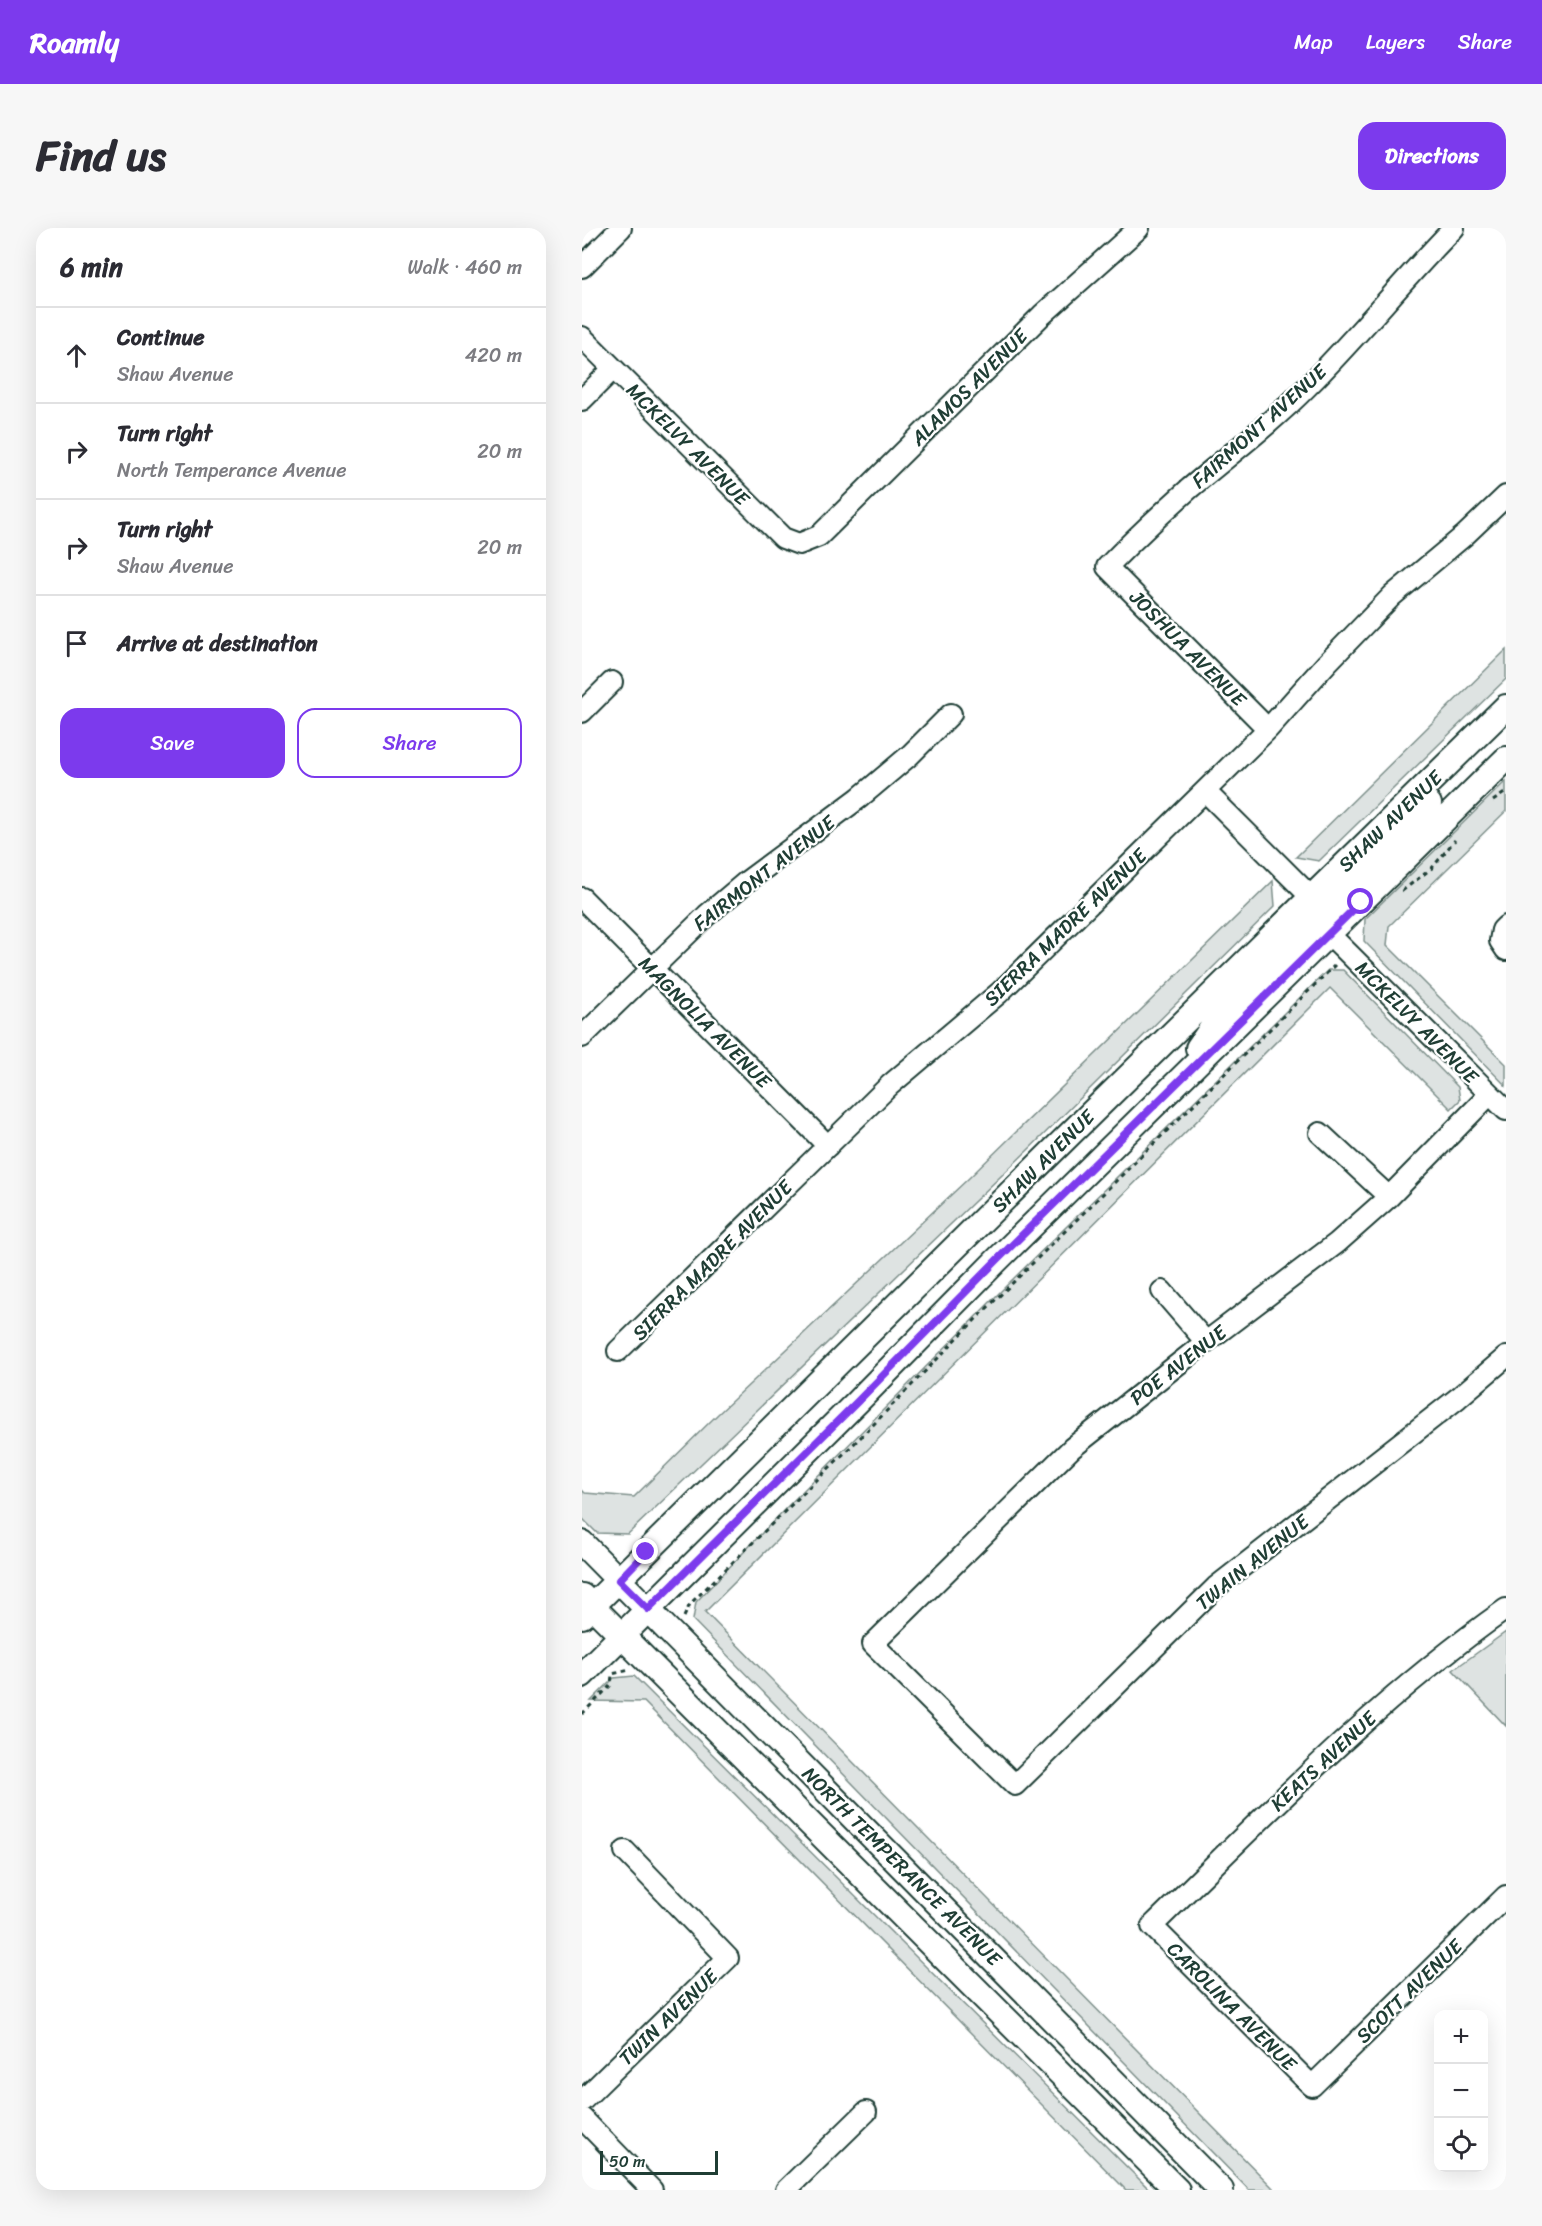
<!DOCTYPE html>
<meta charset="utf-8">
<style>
body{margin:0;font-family:Sriracha,sans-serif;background:#f7f7f7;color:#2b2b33}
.controls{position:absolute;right:18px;bottom:18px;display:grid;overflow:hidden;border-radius:12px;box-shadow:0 6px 24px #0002}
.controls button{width:54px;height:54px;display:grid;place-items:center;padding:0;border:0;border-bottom:2px solid #e1e1e2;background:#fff;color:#2b2b33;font:30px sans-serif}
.scale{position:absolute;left:18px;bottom:15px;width:118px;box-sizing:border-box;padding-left:6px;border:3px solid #1f3d34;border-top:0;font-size:16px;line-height:21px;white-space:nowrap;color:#1f3d34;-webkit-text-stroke:4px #fff;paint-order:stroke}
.stop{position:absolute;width:18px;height:18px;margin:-14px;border:4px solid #7c3aed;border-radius:50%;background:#fff}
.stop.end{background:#7c3aed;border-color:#fff;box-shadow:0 2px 6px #0008}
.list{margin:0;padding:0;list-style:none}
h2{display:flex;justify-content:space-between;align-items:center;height:78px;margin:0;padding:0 24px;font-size:26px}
h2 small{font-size:20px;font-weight:400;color:#7c7c81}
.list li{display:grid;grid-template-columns:39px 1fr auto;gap:18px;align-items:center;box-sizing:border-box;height:96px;padding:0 24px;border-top:2px solid #e1e1e2}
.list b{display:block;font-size:22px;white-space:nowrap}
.list p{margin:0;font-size:20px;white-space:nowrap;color:#7c7c81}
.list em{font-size:20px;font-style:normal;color:#7c7c81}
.actions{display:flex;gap:12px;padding:18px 24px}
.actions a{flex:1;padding:14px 0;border:2px solid #7c3aed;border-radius:18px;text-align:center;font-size:21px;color:#7c3aed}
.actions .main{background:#7c3aed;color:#fff}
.icon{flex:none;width:33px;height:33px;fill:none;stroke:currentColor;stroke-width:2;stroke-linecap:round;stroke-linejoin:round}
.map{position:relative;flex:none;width:924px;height:1962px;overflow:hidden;border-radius:18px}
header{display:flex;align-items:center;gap:36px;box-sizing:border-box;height:84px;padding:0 30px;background:#7c3aed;color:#fff}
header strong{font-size:28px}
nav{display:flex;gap:33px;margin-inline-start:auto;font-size:21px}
.intro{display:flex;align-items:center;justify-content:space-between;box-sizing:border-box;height:144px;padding:0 36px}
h1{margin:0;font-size:42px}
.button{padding:15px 27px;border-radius:18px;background:#7c3aed;color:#fff;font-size:21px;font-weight:700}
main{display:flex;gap:36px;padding:0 36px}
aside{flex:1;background:#fff;border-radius:18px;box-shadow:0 6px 24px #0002}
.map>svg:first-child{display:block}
.green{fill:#dee3e2;stroke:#7e908b;stroke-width:1.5}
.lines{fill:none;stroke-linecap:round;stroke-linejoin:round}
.minor-casing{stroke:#1f3d34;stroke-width:24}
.major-casing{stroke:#1f3d34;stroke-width:28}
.path{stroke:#1f3d34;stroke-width:3;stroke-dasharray:4.5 4.5;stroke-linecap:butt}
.minor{stroke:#fff;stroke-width:20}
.major{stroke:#fff;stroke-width:24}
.route{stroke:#7c3aed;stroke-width:8}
.labels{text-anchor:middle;stroke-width:4.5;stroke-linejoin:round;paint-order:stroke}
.street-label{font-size:20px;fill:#1f3d34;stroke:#fff}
</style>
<header>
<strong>Roamly</strong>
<nav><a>Map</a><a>Layers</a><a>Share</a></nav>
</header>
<div class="intro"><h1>Find us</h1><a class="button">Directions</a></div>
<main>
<aside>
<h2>6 min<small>Walk · 460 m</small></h2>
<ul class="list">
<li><svg class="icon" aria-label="ahead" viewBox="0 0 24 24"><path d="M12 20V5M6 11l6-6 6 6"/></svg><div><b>Continue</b><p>Shaw Avenue</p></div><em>420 m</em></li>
<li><svg class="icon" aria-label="right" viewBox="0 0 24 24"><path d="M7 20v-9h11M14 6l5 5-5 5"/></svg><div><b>Turn right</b><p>North Temperance Avenue</p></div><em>20 m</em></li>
<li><svg class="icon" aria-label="right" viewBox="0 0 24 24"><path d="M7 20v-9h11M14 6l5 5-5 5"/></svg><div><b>Turn right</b><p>Shaw Avenue</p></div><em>20 m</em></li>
<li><svg class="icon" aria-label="arrive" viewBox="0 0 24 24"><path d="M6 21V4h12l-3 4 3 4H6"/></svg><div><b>Arrive at destination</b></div></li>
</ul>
<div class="actions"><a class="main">Save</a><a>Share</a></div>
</aside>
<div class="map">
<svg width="924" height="1962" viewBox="0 0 924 1962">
<rect width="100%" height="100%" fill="#fff"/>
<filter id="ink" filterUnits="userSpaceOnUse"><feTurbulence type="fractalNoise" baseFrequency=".0167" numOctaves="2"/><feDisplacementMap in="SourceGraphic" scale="12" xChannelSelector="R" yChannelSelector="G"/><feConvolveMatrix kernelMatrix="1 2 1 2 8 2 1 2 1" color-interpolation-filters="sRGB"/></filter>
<g filter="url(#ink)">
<path class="green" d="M924 422V451L737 633 714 629Z
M924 553V583L807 698 805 717 924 836V858L782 713 783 691Z
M691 653 693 678 445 923 46 1306 15 1305 0 1290V1262L3 1265 52 1269 136 1186 387 950Z
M746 742H761L876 859 878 872 869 881 748 760 123 1384 693 1962H667L111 1392 114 1374 203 1281 428 1054Z
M924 1404V1498L871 1442Z
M52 1448 568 1962H544L62 1474 9 1473 32 1450Z"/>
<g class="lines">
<defs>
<path id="minor" d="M0 39 39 0
M0 109 201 310 217 316 237 308 460 87 557 0
M0 172 31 141
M0 484 30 454
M686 501 525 339C552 311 580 285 608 260 648 226 690 195 726 158 777 107 822 51 872 0
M623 563 729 669
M0 670 246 918
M924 698 920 702 918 713 924 722
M747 706 924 882
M0 809 125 687 164 654 277 570 328 527 369 486
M908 866 807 969 755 1015 624 1114 490 1220 291 1416 433 1557 634 1359 876 1170 924 1129
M738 905 807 969
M580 1063 624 1114
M36 1123 308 857 417 765 686 501 745 435 810 368 883 307 924 268
M924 1381C794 1472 684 1587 570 1698L730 1858 924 1668
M0 1873 146 1730 43 1623
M0 1890 70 1962
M204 1962 284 1884"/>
<path id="major" d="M747 706C740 695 742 686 750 675L847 576
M616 820 638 788 720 706 729 687V669
M0 1315 639 1962
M0 1368 595 1962
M0 1388 490 904 924 479
M0 1447 275 1174 415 1032 924 531"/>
</defs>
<use href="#minor" class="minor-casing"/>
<use href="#major" class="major-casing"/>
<path class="path" d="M911 573 924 564
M820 663 850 640 873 612
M102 1389 108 1376 288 1200 394 1091 753 737
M0 1486 29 1457 30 1446 48 1442"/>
<use href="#minor" class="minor"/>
<use href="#major" class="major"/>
</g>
</g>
<g class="lines" filter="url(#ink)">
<path class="route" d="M64 1324 37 1352 66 1381 275 1174 415 1032 779 674"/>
</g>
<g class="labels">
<g class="street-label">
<text transform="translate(387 159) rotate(-45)" y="7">ALAMOS AVENUE</text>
<text transform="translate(677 198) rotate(-42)" y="7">FAIRMONT AVENUE</text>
<text transform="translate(106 216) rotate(45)" y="7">MCKELVY AVENUE</text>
<text transform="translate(606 420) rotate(45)" y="7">JOSHUA AVENUE</text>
<text transform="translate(808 593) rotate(-44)" y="7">SHAW AVENUE</text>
<text transform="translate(182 645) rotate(-38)" y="7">FAIRMONT AVENUE</text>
<text transform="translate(483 699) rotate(-44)" y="7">SIERRA MADRE AVENUE</text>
<text transform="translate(123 794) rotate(45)" y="7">MAGNOLIA AVENUE</text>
<text transform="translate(835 794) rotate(45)" y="7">MCKELVY AVENUE</text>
<text transform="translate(461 933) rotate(-45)" y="7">SHAW AVENUE</text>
<text transform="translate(130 1032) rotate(-45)" y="7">SIERRA MADRE AVENUE</text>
<text transform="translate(596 1137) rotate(-38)" y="7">POE AVENUE</text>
<text transform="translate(670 1334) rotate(-39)" y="7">TWAIN AVENUE</text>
<text transform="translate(741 1533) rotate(-43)" y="7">KEATS AVENUE</text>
<text transform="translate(320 1638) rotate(45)" y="7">NORTH TEMPERANCE AVENUE</text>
<text transform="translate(827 1763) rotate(-44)" y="7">SCOTT AVENUE</text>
<text transform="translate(650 1778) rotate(45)" y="7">CAROLINA AVENUE</text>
<text transform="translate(86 1789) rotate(-44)" y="7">TWIN AVENUE</text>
</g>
</g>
</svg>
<div class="controls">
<button>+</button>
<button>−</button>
<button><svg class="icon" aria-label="locate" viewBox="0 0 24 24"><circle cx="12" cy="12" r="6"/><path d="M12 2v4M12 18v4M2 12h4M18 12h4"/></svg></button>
</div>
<div class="scale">50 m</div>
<div class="stop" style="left:779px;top:674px"></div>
<div class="stop end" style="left:64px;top:1324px"></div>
</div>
</main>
